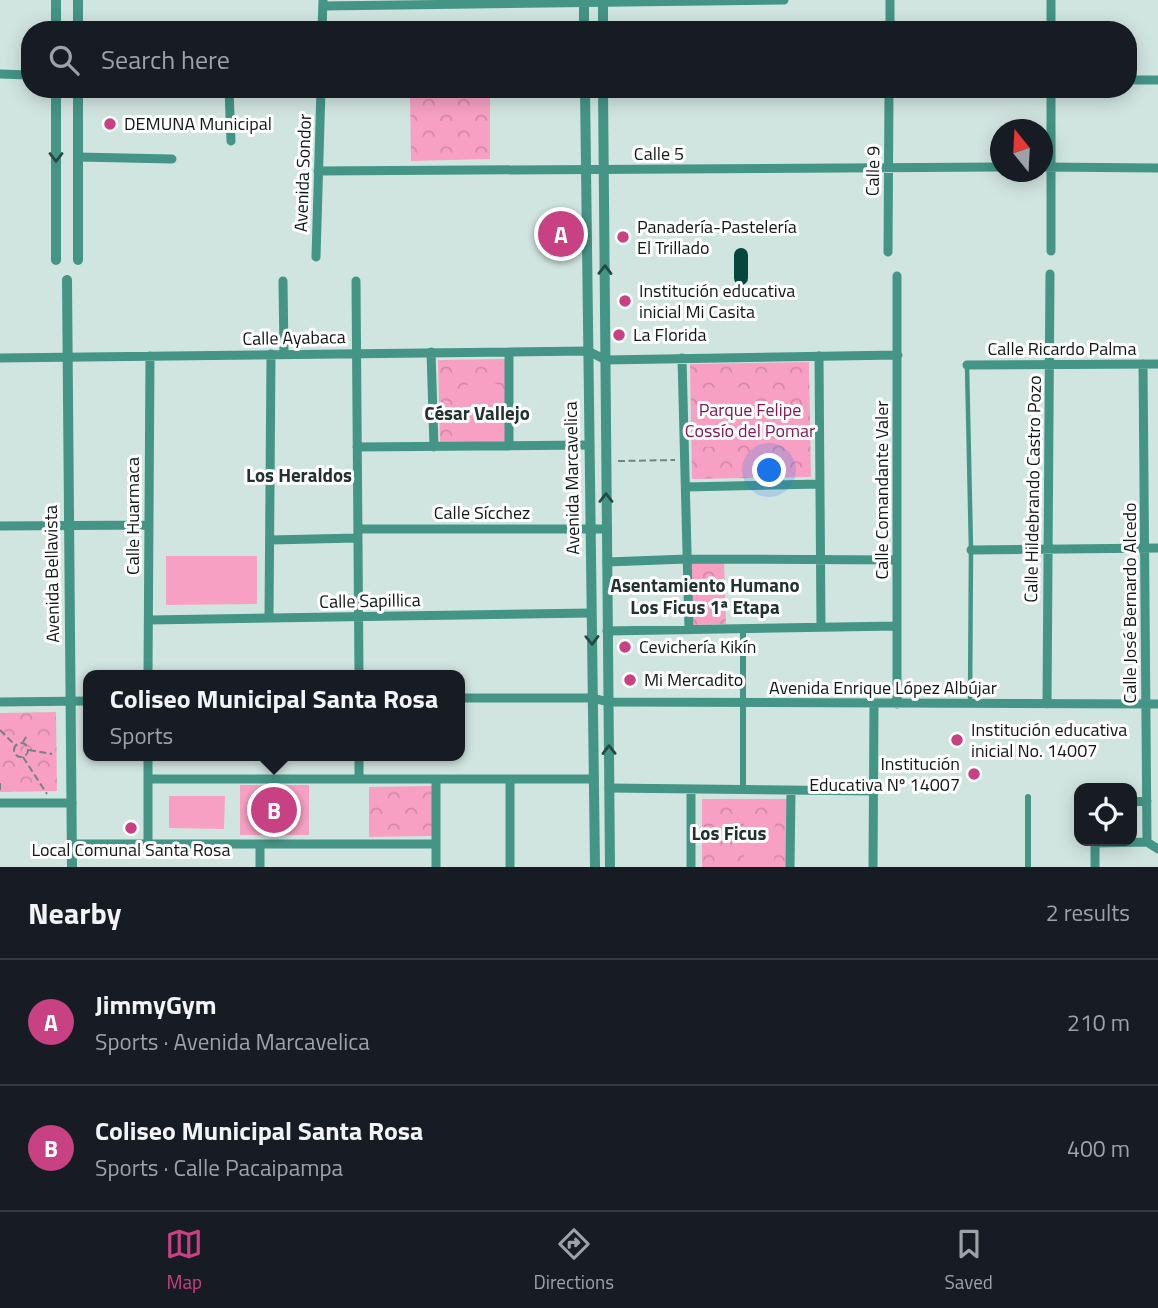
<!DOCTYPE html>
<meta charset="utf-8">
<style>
body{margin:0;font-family:"Titillium Web",sans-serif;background:#20242c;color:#f1f3f6}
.controls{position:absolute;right:21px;bottom:21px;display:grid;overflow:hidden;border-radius:14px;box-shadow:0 4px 18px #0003}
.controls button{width:63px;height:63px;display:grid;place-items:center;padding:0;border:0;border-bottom:2px solid #363941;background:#171b24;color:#f1f3f6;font:35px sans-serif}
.compass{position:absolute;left:990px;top:119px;width:63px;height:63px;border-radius:50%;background:#171b24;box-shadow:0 4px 18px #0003;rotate:342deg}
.you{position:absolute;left:770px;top:471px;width:24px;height:24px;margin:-18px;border:5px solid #fff;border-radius:50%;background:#1a73e8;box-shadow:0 0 0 10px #1a73e833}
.badge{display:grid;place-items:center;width:46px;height:46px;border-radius:50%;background:#c74183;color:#fff;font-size:23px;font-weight:700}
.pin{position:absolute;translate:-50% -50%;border:4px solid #fff;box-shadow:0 2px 7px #0006}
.popup{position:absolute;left:83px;top:670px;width:382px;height:91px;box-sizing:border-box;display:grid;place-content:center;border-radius:14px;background:#171b24;filter:drop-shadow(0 2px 5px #0005);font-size:23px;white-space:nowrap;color:#9ea1a6}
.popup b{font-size:26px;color:#f1f3f6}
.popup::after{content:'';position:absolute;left:50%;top:100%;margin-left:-14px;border:14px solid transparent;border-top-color:#171b24}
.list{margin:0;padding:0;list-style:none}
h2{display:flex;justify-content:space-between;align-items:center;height:91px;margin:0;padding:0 28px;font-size:30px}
h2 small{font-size:23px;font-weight:400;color:#9ea1a6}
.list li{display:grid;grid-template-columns:46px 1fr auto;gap:21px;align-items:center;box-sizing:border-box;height:126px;padding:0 28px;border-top:2px solid #363941}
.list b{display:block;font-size:26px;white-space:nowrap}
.list p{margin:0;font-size:23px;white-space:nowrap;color:#9ea1a6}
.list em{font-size:23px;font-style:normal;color:#9ea1a6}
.icon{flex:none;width:38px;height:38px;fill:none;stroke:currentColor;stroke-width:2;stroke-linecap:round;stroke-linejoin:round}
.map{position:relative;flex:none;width:1158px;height:867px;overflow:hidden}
.search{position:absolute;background:#171b24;box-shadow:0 4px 18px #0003;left:21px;right:21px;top:21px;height:77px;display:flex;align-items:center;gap:18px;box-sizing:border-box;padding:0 24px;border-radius:28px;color:#9ea1a6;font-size:26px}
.sheet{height:343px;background:#171b24}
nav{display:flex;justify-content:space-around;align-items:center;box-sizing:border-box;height:98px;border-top:2px solid #363941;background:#171b24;font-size:19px;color:#9ea1a6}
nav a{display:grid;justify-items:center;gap:4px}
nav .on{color:#c74183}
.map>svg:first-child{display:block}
.forest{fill:url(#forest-crowns)}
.pitch{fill:#f7a0c3}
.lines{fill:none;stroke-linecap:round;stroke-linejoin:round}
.path{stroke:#75837f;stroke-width:2;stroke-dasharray:7 3.5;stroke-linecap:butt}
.service{stroke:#449586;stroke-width:4.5}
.pedestrian{stroke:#449586;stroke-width:6}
.minor{stroke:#449586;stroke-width:9}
.tertiary{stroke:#449586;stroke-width:10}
.primary{stroke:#05463d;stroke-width:14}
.oneway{stroke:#254a43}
.poi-dot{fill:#c74183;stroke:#fff;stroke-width:2.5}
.labels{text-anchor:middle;stroke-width:6;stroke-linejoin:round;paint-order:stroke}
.poi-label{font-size:18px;fill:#111816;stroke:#fff;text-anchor:start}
.street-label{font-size:18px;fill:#111816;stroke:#fff}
.park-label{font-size:18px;fill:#861752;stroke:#fff}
.neighbourhood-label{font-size:19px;font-weight:bold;fill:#22322e;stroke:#fff}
</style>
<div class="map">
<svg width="1158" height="867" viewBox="0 0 1158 867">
<defs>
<pattern id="forest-crowns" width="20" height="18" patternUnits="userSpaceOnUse" patternTransform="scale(1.75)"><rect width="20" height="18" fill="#f7a0c3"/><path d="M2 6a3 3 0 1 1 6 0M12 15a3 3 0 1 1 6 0" fill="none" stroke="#d389a7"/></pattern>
</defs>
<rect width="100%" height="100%" fill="#d1e5e0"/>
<path class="forest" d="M490 93V159L411 161 410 95Z
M505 359 507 442 440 444 438 360Z
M809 362 811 477 692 479 690 364Z
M724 559 726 624 688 625 689 561Z
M56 712 57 791 0 792V713Z
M432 786V836L369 837V787Z
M702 799H788V867H702Z"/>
<path class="pitch" d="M497 384V436L465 437 464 385Z
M742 387 744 445 705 447 703 388Z
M166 556H257V604L166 605Z
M240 785H309V835H240Z
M169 796H225L224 829 169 828Z
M744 817H775L774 867H744Z"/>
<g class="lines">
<path class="path" d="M618 461 675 460
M0 730 15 745
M23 742 26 737
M14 750a7 7 0 1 1 14 0a7 7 0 1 1-14 0Z
M29 750 52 754
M23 757 47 794
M0 783V790"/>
<path class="service" d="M967 365 971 550 970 703"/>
<path class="pedestrian" d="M743 790V628
M1028 867V797"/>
<path class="minor" d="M1051 0V30
M323 6 784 0
M322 30 323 0
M890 30V0
M0 74 30 75
M1128 80H1158
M229 89 231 141
M78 157 172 159
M1042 167 1158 168
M318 171 1000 167
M1051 251V89
M888 252 889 89
M316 257 321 89
M283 281 284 354
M356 281 359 675
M431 352 434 447
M509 352V446
M819 356 821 627
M0 358 588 351 606 360 898 355
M682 358 689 629
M1143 364 1147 842
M967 365 1158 364
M357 447 589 445
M686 487 820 484
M0 526 149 525
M358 529H607
M270 540 358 538
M971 550 1158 548
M607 562 687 559 897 560
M269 618 271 354
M149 620 591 613
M607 631 897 626
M148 675 150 356
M460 698H593L608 702 1158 704
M0 702 89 701
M897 704V276
M1047 704 1050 274
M148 756V844
M359 756V779
M148 779H594
M436 779V867
M510 779V867
M609 788 874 791
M1132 802 1147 801
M0 803H72
M1095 843 1147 842 1158 849
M72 844H436
M260 844V867
M691 867V790
M790 867 791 791
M873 867 874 704
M1095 867V841"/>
<path class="tertiary" d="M78 0V30
M584 0V30
M603 0V30
M56 30V0
M78 89V260
M585 89 595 867
M603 89 610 867
M56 260V89
M67 280 72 867"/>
<path class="primary" d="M741 255V278"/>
</g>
<defs><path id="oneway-chevron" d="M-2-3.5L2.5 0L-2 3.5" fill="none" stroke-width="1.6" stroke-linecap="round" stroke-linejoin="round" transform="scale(1.75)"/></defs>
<g class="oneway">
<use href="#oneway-chevron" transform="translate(56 157) rotate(90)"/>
<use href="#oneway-chevron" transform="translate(605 270) rotate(-89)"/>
<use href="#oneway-chevron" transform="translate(606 498) rotate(-90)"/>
<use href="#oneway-chevron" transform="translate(592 640) rotate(89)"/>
<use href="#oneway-chevron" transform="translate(609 750) rotate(-91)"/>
</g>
<g class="poi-dot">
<circle cx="110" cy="124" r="7"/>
<circle cx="623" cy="237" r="7"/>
<circle cx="625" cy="301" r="7"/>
<circle cx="619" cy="335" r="7"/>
<circle cx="625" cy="647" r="7"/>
<circle cx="630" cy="680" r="7"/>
<circle cx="957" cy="740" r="7"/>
<circle cx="974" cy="774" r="7"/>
<circle cx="131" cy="828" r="7"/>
</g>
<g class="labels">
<g class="poi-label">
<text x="124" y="130">DEMUNA Municipal</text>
<text x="637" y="233">Panadería-Pastelería<tspan x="637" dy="21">El Trillado</tspan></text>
<text x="639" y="297">Institución educativa<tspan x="639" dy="21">inicial Mi Casita</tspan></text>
<text x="633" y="341">La Florida</text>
<text x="639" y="653">Cevichería Kikín</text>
<text x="644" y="686">Mi Mercadito</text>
<text x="971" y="736">Institución educativa<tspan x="971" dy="21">inicial No. 14007</tspan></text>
<text x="960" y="770" text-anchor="end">Institución<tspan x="960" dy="21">Educativa Nº 14007</tspan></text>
<text x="131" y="856" text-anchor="middle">Local Comunal Santa Rosa</text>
</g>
<g class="street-label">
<text x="659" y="160">Calle 5</text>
<text transform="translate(873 171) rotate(-89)" y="6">Calle 9</text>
<text transform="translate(303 173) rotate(-88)" y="6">Avenida Sondor</text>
<text transform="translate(294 338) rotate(-1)" y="6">Calle Ayabaca</text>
<text x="1062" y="355">Calle Ricardo Palma</text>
<text transform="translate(572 478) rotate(-91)" y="6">Avenida Marcavelica</text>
<text transform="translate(1033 489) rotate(-89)" y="6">Calle Hildebrando Castro Pozo</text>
<text transform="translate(882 490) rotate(-90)" y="6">Calle Comandante Valer</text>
<text x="482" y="519">Calle Sícchez</text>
<text transform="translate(133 516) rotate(-90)" y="6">Calle Huarmaca</text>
<text transform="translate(52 574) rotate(-91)" y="6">Avenida Bellavista</text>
<text transform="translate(370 601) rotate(-1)" y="6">Calle Sapillica</text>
<text transform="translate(1130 603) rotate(-90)" y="6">Calle José Bernardo Alcedo</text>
<text x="883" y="694">Avenida Enrique López Albújar</text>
</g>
<g class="park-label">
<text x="750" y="416">Parque Felipe<tspan x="750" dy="21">Cossío del Pomar</tspan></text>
</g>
<g class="neighbourhood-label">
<text x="477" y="420">César Vallejo</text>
<text x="299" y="482">Los Heraldos</text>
<text x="705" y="592">Asentamiento Humano<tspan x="705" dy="22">Los Ficus 1ª Etapa</tspan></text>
<text x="729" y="840">Los Ficus</text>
</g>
</g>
</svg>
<div class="controls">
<button><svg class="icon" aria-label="locate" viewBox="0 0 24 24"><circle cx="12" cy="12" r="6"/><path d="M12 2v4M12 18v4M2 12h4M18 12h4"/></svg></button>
</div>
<svg class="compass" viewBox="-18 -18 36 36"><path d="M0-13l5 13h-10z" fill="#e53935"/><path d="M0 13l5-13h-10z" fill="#9ea1a6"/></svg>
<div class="you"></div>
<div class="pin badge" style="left:561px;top:234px">A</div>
<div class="pin badge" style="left:274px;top:810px">B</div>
<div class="popup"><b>Coliseo Municipal Santa Rosa</b>Sports</div>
<div class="search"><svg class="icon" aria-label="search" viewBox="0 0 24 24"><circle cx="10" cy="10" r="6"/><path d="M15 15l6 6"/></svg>Search here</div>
</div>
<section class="sheet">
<h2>Nearby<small>2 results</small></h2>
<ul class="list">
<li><span class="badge">A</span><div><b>JimmyGym</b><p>Sports · Avenida Marcavelica</p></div><em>210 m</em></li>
<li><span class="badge">B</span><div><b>Coliseo Municipal Santa Rosa</b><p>Sports · Calle Pacaipampa</p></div><em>400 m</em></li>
</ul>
</section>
<nav>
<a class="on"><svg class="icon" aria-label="map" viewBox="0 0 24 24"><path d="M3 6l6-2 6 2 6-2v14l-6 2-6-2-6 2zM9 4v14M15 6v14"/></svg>Map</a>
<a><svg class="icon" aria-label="directions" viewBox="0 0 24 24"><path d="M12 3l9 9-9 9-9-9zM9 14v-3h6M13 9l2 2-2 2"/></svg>Directions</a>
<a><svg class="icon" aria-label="saved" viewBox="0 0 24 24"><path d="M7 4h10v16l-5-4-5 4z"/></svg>Saved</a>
</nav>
